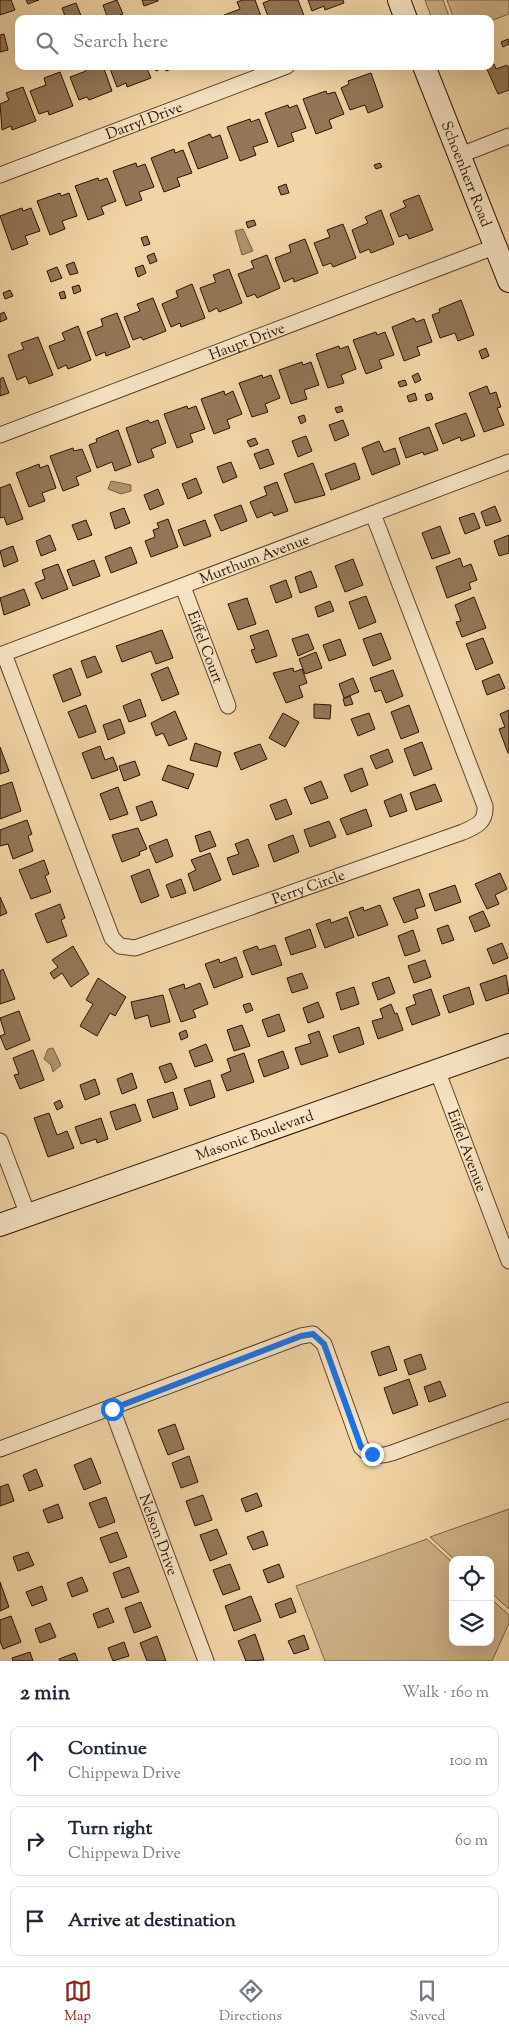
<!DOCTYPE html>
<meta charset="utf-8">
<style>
body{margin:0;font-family:"Sorts Mill Goudy",serif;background:#f6f6f7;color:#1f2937}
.controls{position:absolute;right:15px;bottom:15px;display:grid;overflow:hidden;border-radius:10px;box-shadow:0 5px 20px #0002}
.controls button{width:45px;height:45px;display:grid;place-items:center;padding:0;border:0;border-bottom:1px solid #e0e1e3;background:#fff;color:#1f2937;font:25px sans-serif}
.stop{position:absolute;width:15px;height:15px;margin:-11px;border:4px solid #1a73e8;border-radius:50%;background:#fff}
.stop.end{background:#1a73e8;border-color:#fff;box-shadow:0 1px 5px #0008}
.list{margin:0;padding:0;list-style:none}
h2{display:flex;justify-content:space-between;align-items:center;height:65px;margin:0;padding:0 20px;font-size:21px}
h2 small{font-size:16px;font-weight:400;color:#747a83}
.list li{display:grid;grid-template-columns:32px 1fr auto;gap:15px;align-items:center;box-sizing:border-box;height:70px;margin:0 10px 10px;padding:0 10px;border:1px solid #e0e1e3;border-radius:10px}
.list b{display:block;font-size:19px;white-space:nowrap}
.list p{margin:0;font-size:16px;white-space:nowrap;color:#747a83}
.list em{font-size:16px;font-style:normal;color:#747a83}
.icon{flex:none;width:28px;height:28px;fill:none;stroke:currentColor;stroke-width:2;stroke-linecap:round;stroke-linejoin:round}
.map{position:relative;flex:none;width:509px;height:1661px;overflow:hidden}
.search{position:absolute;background:#fff;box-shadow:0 5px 20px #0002;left:15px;right:15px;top:15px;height:55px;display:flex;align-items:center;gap:12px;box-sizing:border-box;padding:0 18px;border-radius:10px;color:#747a83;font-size:19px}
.sheet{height:305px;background:#fff}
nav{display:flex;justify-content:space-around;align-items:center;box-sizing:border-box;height:70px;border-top:1px solid #e0e1e3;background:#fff;font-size:14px;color:#747a83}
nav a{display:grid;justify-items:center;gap:2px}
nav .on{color:#8f2418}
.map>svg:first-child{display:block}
.green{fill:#d0b48a;stroke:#7e6346}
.water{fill:#af936e;stroke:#7b5f43}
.building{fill:#937757;stroke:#2c1202}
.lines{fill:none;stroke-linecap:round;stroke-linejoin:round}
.street-casing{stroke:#5e432b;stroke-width:17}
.secondary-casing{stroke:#2c1202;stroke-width:24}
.street{stroke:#f7e4c5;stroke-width:15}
.secondary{stroke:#f7e4c5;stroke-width:22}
.route{stroke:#1a73e8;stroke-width:6}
.labels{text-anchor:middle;stroke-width:4;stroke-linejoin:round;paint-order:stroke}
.street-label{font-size:15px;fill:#2c1202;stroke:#f7e4c5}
</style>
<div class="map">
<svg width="509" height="1661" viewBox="0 0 509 1661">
<rect width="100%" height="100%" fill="#f2d5a6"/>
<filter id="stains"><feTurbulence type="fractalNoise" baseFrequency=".004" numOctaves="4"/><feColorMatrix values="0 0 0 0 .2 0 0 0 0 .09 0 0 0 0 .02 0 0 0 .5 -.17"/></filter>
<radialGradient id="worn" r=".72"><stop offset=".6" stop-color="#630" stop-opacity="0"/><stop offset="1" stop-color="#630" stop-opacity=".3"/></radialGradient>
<path class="green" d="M425 0H443L450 19H432Z
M447 0H509V14L490 21V19H454Z
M509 1509V1609L490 1592V1560H455L430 1537Z
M427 1539 453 1563V1642H490V1598L509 1615V1623L492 1661H325L296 1586Z"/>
<path class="water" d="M243 229 253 251 242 255 235 231Z
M111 481 131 485V491L121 494 108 489Z
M53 1048 61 1065 53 1072 51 1065 44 1059 48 1049Z"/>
<path class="building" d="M0 0H11L15 10 0 15Z
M26 0H39L28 4Z
M117 0 123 14 108 19 103 5Z
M142 0H158V1L144 6Z
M242 0H255L262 19H225L224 15 240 9 237 2Z
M270 0H298L305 18 269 19 263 3Z
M308 0H343L344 3 325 10 324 6 312 11Z
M76 3 82 18 66 19 62 8Z
M4 34 8 50 0 52V35Z
M508 39 509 44 503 47 501 42Z
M494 64 496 69 507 65 509 68V90L498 94 486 67Z
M84 66H103L112 91 89 100 87 97 79 100 70 77 86 71Z
M109 66H146L151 78 127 87 126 83 117 87Z
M155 66H179L166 71 165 67 156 71Z
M60 72 73 106 49 115 48 111 39 114 30 91 46 85 44 78Z
M371 73 383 107 368 113 365 105 350 110 341 88 349 84 348 81Z
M23 87 36 121 12 130 11 126 2 130 0 104 9 100 6 93Z
M326 91 327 94 335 92 344 114 329 120 332 128 316 134 303 99Z
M288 105 289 108 297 105 306 128 291 133 294 141 278 147 265 113Z
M250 119 251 122 259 119 268 142 253 147 256 155 240 161 227 127Z
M210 134 212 138 220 135 228 158 198 169 188 143Z
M174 149 175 153 183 150 192 173 177 178 180 186 164 192 151 158Z
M136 163 137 167 145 164 154 187 139 192 142 200 126 206 113 171Z
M380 163 382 167 376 169 374 165Z
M98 178 99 181 107 178 116 201 101 207 104 214 88 220 75 186Z
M286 184 289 193 281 195 278 187Z
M60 193 61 196 69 193 77 216 62 221 65 229 50 235 37 201Z
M419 195 433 230 409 239 407 234 399 237 390 214 406 207 403 201Z
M22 208 23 211 31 208 40 231 25 236 28 244 12 250 0 216Z
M381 210 394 244 371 253 369 249 360 253 352 230 368 223 365 217Z
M254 220 256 225 248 228 246 222Z
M343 224 356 258 333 267 331 263 323 266 314 243 330 237 327 230Z
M147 236 150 244 144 246 141 238Z
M305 239 318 273 294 282 293 278 284 282 275 258 291 252 289 245Z
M154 253 157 261 150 264 147 256Z
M267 255 280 288 257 298 255 294 247 297 238 274 254 268 251 261Z
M74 262 78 273 70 275 66 265Z
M143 265 146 273 138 277 135 268Z
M57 267 62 278 51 282 47 271Z
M229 269 242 303 219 312 217 308 209 312 200 288 216 282 213 275Z
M192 284 205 318 181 327 180 323 171 327 162 304 178 297 176 291Z
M79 285 81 291 74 294 72 287Z
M10 290 13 296 5 299 3 293Z
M64 291 66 298 61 299 59 293Z
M153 298 166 331 143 340 141 337 133 340 124 317 140 311 137 304Z
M461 300 474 335 458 341 455 333 440 338 432 315 440 312 439 309Z
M4 312 7 319 0 322V314Z
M117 313 130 347 106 356 105 352 96 356 87 332 103 326 101 319Z
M414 318 416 322 424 319 432 342 417 347 420 355 404 361 392 327Z
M78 326 91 360 68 369 66 365 58 369 49 346 65 340 62 333Z
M376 332 377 335 385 332 394 355 379 360 382 368 366 374 353 340Z
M38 337 53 375 29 384 26 376 17 380 8 355 24 349 21 343Z
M339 346 340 349 348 346 356 369 341 375 344 383 328 388 316 354Z
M486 348 489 356 482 359 479 351Z
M302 362 303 365 311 362 319 385 304 390 307 399 291 404 279 370Z
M418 373 421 380 415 383 412 376Z
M262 375 263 378 271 375 280 398 265 404 268 412 252 417 239 383Z
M3 377 9 393 0 396V379Z
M405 380 407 385 400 387 398 382Z
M487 386 490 394 496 392 501 407 497 408 504 425 484 432 469 393Z
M224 391 225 395 233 391 242 414 227 420 230 428 214 434 201 399Z
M415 393 417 400 409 402 407 396Z
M431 393 433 399 427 401 425 395Z
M187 406 188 409 196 406 205 429 190 434 193 442 177 448 164 414Z
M341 406 343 411 337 413 335 408Z
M466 413 475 436 461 441 460 437 443 444 435 424Z
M304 415 306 421 301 424 298 417Z
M148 420 150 423 158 420 166 443 151 449 154 457 138 463 126 428Z
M343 420 349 435 335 441 329 425Z
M429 427 438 450 424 455 423 452 406 458 399 438Z
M118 430 131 465 115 471 112 462 97 468 89 445 97 442 96 439Z
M306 436 312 451 298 457 292 441Z
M255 438 258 444 250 447 247 441Z
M379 441 384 452 395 448 400 464 372 475 362 448Z
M73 448 74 451 82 449 91 471 76 477 79 485 63 491 50 456Z
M268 449 274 464 260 469 254 454Z
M231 462 237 477 223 483 217 467Z
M313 463 325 495 295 503 284 474Z
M355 463 360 479 331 490 325 474Z
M39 464 40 468 48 465 56 488 42 493 45 501 29 507 16 473Z
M196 478 202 493 188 499 182 484Z
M277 482 288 511 274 516 272 512 257 518 250 502 267 495 264 487Z
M10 484 23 519 7 525 4 517 0 518V488Z
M158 489 164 504 150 510 144 495Z
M241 505 247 521 221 531 214 515Z
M495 506 501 521 486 526 481 512Z
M124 508 130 523 115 529 110 513Z
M474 513 480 528 465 534 459 518Z
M168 519 178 547 151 557 145 541 155 537 153 530 159 528 157 523Z
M86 520 92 535 78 540 72 525Z
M205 520 211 536 184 546 178 530Z
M440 526 450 553 432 559 422 533Z
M50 535 56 550 41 556 36 541Z
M509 535V553L499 556 494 541Z
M13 546 18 561 4 567 0 551Z
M131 547 137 563 111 573 105 557Z
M460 558 463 567 471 564 477 580 469 583 471 589 447 598 436 567Z
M353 559 363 585 345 592 335 566Z
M94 560 100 576 73 586 67 570Z
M58 564 68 589 42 599 35 583 45 579 42 570Z
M311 571 317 587 300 593 295 577Z
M286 580 292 597 276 603 270 586Z
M24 589 30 605 4 615 0 598Z
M366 596 376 622 359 629 349 602Z
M474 597 486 628 462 637 456 622 461 621 455 605Z
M247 598 256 624 238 630 228 604Z
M330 601 334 611 318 617 315 607Z
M162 630 173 658 156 664 151 651 122 662 116 646Z
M268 630 277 656 256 663 251 650 255 649 250 636Z
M381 633 391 659 373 666 363 639Z
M308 634 314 649 298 656 292 639Z
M483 638 493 663 476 670 466 644Z
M340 639 346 655 329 661 323 645Z
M316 652 322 668 305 674 299 659Z
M95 656 102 672 87 678 81 661Z
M168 667 179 694 162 701 151 674Z
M71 668 81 695 63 702 53 675Z
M293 668 294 672 302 669 307 683 299 686 303 697 286 703 273 673Z
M393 670 403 696 386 703 381 690 375 692 370 678Z
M499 674 505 688 487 695 482 681Z
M353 678 359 692 344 698 339 684Z
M350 696 353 704 345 706 343 699Z
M140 699 146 716 129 722 123 706Z
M314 704 331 705 330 719 314 718Z
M86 705 96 732 79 738 68 712Z
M409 705 419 732 401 739 391 712Z
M509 710V753H508L499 729 505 727 500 714Z
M175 711 187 739 169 746 163 733 156 736 151 723Z
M283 713 299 722 285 747 269 738Z
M369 713 375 729 358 736 351 719Z
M120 719 125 733 108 740 103 725Z
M422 742 432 769 414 776 404 749Z
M195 743 221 752 217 767 190 760Z
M260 744 267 759 241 770 234 753Z
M100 746 105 760 113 757 118 770 92 779 82 753Z
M0 747 9 771 0 774Z
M388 749 393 762 376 769 370 756Z
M135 761 140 775 124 781 119 766Z
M168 765 194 774 188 789 162 780Z
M362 768 368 785 351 792 344 775Z
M321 781 328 798 311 804 304 788Z
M12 782 21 811 0 819V786Z
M435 784 442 801 416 810 410 793Z
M118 787 128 814 110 820 100 794Z
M401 794 407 811 390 817 384 801Z
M286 799 292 814 276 820 270 805Z
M152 801 157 815 141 821 136 807Z
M366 809 372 826 347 835 340 819Z
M27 820 32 834 28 836 33 851 13 859 8 844 0 846V830Z
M329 821 336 837 310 847 304 830Z
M138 828 147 849 139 852 140 855 122 862 112 835Z
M210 831 216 846 200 852 195 836Z
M293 835 299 852 274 862 268 845Z
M167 839 173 856 156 863 149 846Z
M248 839 259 866 233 875 227 858 239 854 235 844Z
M210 853 221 880 194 891 188 874 196 870 191 860Z
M44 860 49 874 45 876 51 892 31 899 19 870Z
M149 869 159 896 141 903 131 876Z
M500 873 507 889 495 895 499 904 487 909 475 884Z
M181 879 186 893 171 898 166 885Z
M455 885 461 902 435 911 429 894Z
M419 889 425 906 415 909 418 918 404 923 393 898Z
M0 897 7 913 0 916Z
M60 904 65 918 61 920 67 936 47 943 35 914Z
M380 905 388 925 358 936 349 912 363 907 364 911Z
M483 911 490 926 475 932 469 917Z
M347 917 354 937 325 948 316 924 330 919 331 923Z
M448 925 454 940 442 944 437 929Z
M310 929 316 947 291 955 285 938Z
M413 930 420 951 405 956 398 936Z
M502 943 508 958 493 964 487 949Z
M275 945 282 965 252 975 243 951 257 946 259 950Z
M73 946 89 974 71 987 62 973 54 979 50 973 58 967 52 960Z
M236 957 243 977 214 988 205 964 219 959 220 963Z
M425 960 431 977 414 983 408 966Z
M3 969 15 999 0 1004V971Z
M302 973 308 988 292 993 287 978Z
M506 975 509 993 486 1001 480 984Z
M389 977 395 993 378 1000 372 983Z
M98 978 126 997 115 1016 110 1013 97 1036 80 1026 93 1004 86 1000Z
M200 983 208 1004 193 1010 196 1017 181 1022 169 989 184 984 185 989Z
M354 987 359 1004 341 1010 336 993Z
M469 987 474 1004 449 1013 443 996Z
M431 989 440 1015 412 1025 406 1008 416 1004 413 995Z
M163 995 170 1022 151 1027 148 1015 135 1019 131 1002Z
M318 1002 324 1017 308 1023 303 1008Z
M250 1003 253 1010 246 1013 243 1005Z
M391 1004 395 1014 397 1013 403 1030 378 1039 372 1021 383 1018 380 1009Z
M19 1011 30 1040 6 1050 0 1036 5 1034 0 1018Z
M279 1014 285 1031 268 1037 262 1020Z
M242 1025 250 1046 234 1051 227 1030Z
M359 1027 364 1044 339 1053 333 1036Z
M186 1030 188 1037 181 1040 179 1033Z
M319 1031 328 1056 301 1065 295 1048 311 1043 308 1035Z
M206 1044 213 1061 195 1067 189 1051Z
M33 1050 44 1080 20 1089 14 1075 19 1074 13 1058Z
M283 1051 289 1068 264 1077 258 1060Z
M244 1053 254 1082 227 1091 221 1075 231 1071 227 1059Z
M171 1063 177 1078 165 1083 159 1067Z
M132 1073 137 1088 122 1094 117 1079Z
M95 1079 100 1094 85 1100 80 1085Z
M210 1080 215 1097 190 1106 184 1089Z
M173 1092 178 1109 153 1118 147 1100Z
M60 1100 63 1107 57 1110 54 1103Z
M135 1104 141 1121 116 1130 110 1112Z
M49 1113 57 1135 67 1131 74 1148 48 1157 34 1118Z
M101 1118 108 1139 97 1143 96 1139 81 1144 75 1127Z
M389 1346 397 1370 379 1376 371 1352Z
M421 1354 426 1369 409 1375 404 1360Z
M409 1379 418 1405 393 1414 384 1388Z
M440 1381 446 1396 429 1402 424 1387Z
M175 1424 184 1449 168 1455 158 1430Z
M189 1456 198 1482 181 1488 172 1463Z
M91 1458 101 1483 84 1490 74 1465Z
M36 1469 43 1486 29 1491 23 1475Z
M8 1484 14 1501 0 1506V1487Z
M257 1493 262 1506 246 1512 241 1499Z
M203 1495 212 1520 195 1526 186 1501Z
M106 1497 115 1522 99 1528 89 1503Z
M58 1504 63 1518 48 1523 43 1510Z
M217 1529 227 1554 210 1561 200 1535Z
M263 1531 268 1545 253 1550 247 1537Z
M117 1532 127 1557 110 1563 100 1538Z
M28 1552 34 1565 18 1571 13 1557Z
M230 1564 240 1589 223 1595 213 1570Z
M279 1564 284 1577 268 1583 263 1570Z
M129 1567 139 1592 122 1598 113 1573Z
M82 1577 88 1591 72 1597 67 1583Z
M0 1582 9 1607 0 1611Z
M42 1586 47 1600 32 1606 26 1592Z
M251 1596 261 1621 234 1631 225 1606Z
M291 1598 296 1612 280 1618 275 1604Z
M141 1602 151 1627 134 1633 125 1608Z
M108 1608 114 1622 98 1628 93 1614Z
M11 1616 21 1642 3 1649 0 1641V1620Z
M50 1623 56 1637 40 1643 35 1629Z
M255 1634 264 1660 246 1661 238 1641Z
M304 1635 309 1649 294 1654 288 1641Z
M157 1636 166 1661H147L140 1643Z
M124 1642 129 1656 113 1661 108 1648Z
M30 1652 33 1661H13L12 1658Z
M75 1653 78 1661H60L59 1659Z"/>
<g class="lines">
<defs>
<g id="street">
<path d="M458 156 509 136"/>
<path id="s1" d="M0 175 287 66"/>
<path id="s2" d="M0 435 494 247"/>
<path id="s3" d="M183 587 228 706"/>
<path id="s4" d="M4 654 112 938 120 946 135 948 463 832C477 826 486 822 485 806L373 514"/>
<path id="s5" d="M0 655 509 462"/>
<path id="s6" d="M437 1070 509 1261"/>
<path d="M0 1141 28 1215"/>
<path id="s7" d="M112 1409 206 1661"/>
<path d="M0 1449 301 1336 313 1334 324 1344 361 1447C370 1457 380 1457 392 1453L509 1410"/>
</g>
<g id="secondary">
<path d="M399 0 406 19"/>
<path id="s8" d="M424 66 509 281"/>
<path id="s9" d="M0 1225 509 1045"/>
</g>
</defs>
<use href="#street" class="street-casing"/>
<use href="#secondary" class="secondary-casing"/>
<use href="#street" class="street"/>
<use href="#secondary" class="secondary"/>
</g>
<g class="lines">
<path class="route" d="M112 1409 301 1336 313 1334 324 1344 361 1447 372 1454"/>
</g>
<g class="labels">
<g class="street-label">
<text dy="5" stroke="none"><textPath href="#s1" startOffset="154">Darryl Drive</textPath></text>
<text dy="5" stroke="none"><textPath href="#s8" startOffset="116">Schoenherr Road</textPath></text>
<text dy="5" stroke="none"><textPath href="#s2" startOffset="264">Haupt Drive</textPath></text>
<text dy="5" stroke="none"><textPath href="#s5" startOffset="272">Murthum Avenue</textPath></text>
<text dy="5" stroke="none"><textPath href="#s3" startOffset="64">Eiffel Court</textPath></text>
<text dy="5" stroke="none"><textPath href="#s4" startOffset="514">Perry Circle</textPath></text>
<text dy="5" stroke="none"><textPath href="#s9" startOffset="270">Masonic Boulevard</textPath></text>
<text dy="5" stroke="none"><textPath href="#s6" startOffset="86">Eiffel Avenue</textPath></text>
<text dy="5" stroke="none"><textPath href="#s7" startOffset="134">Nelson Drive</textPath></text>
</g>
</g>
<rect width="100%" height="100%" filter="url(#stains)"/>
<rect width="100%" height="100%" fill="url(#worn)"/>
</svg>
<div class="controls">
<button><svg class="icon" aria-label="locate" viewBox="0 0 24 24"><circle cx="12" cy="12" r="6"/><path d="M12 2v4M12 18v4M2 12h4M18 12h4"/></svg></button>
<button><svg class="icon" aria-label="layers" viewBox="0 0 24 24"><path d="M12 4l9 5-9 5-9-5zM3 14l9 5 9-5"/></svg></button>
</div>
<div class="stop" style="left:112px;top:1409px"></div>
<div class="stop end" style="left:372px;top:1454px"></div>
<div class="search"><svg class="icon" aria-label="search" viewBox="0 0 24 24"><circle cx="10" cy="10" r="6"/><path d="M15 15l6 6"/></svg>Search here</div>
</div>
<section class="sheet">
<h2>2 min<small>Walk · 160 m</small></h2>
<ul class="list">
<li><svg class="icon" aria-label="ahead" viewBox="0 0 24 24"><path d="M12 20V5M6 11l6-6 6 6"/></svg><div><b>Continue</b><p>Chippewa Drive</p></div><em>100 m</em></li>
<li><svg class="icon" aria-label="right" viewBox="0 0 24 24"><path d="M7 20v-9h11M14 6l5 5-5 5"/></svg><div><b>Turn right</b><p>Chippewa Drive</p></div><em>60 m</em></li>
<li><svg class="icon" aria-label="arrive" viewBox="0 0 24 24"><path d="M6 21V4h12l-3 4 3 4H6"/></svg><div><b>Arrive at destination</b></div></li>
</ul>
</section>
<nav>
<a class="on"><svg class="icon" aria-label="map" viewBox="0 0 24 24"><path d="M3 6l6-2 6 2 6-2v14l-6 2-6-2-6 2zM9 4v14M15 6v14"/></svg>Map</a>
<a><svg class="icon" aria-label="directions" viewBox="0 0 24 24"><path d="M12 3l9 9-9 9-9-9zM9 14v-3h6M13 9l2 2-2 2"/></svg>Directions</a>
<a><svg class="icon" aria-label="saved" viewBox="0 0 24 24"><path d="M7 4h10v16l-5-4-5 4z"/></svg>Saved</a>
</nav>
